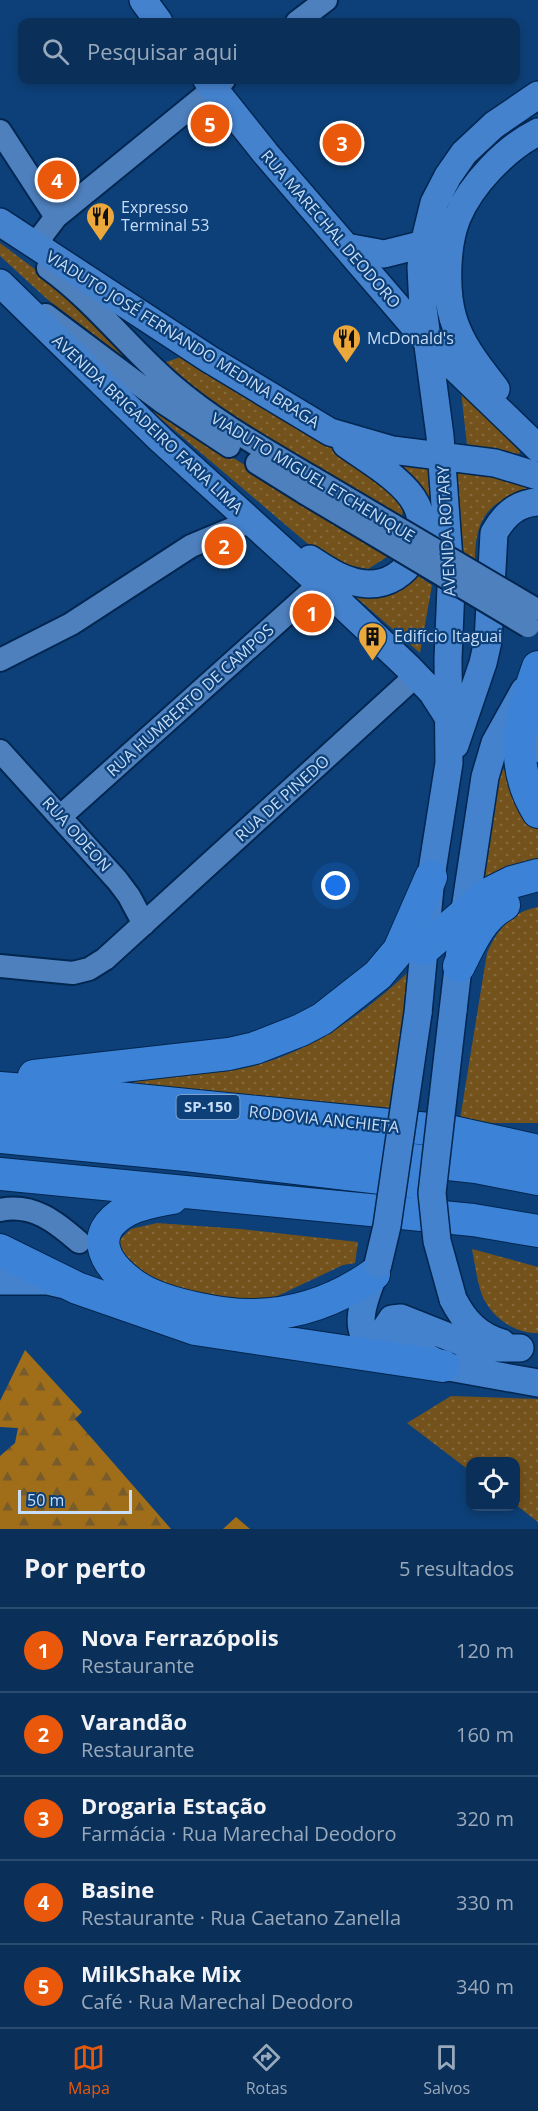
<!DOCTYPE html>
<html lang="pt">
<meta charset="utf-8">
<style>
body{margin:0;font-family:"Open Sans",sans-serif;background:#183c63;color:#f1f3f6}
.controls{position:absolute;right:18px;bottom:18px;display:grid;overflow:hidden;border-radius:12px;box-shadow:0 3px 9px #0003}
.controls button{width:54px;height:54px;display:grid;place-items:center;padding:0;border:0;border-bottom:2px solid #2a4b70;background:#0a305a;color:#f1f3f6;font:30px sans-serif}
.scale{position:absolute;left:18px;bottom:15px;width:114px;box-sizing:border-box;padding-left:6px;border:3px solid #c8ddf8;border-top:0;font-size:16px;line-height:21px;white-space:nowrap;color:#c8ddf8;-webkit-text-stroke:4px #0d4078;paint-order:stroke}
.you{position:absolute;left:336px;top:886px;width:21px;height:21px;margin:-15px;border:4px solid #fff;border-radius:50%;background:#1a73e8;box-shadow:0 0 0 9px #1a73e833}
.badge{display:grid;place-items:center;width:39px;height:39px;border-radius:50%;background:#ea580c;color:#fff;font-size:20px;font-weight:700}
.pin{position:absolute;translate:-50% -50%;border:3px solid #fff;box-shadow:0 2px 6px #0006}
.list{margin:0;padding:0;list-style:none}
h2{display:flex;justify-content:space-between;align-items:center;height:78px;margin:0;padding:0 24px;font-size:26px}
h2 small{font-size:20px;font-weight:400;color:#99a9bb}
.list li{display:grid;grid-template-columns:39px 1fr auto;gap:18px;align-items:center;box-sizing:border-box;height:84px;padding:0 24px;border-top:2px solid #2a4b70}
.list b{display:block;font-size:22px;white-space:nowrap}
.list p{margin:0;font-size:20px;white-space:nowrap;color:#99a9bb}
.list em{font-size:20px;font-style:normal;color:#99a9bb}
.icon{flex:none;width:33px;height:33px;fill:none;stroke:currentColor;stroke-width:2;stroke-linecap:round;stroke-linejoin:round}
.map{position:relative;flex:none;width:538px;height:1529px;overflow:hidden}
.search{position:absolute;background:#0a305a;box-shadow:0 3px 9px #0003;left:18px;right:18px;top:18px;height:66px;display:flex;align-items:center;gap:15px;box-sizing:border-box;padding:0 21px;border-radius:12px;color:#99a9bb;font-size:22px}
.sheet{height:498px;background:#0a305a}
nav{display:flex;justify-content:space-around;align-items:center;box-sizing:border-box;height:84px;border-top:2px solid #2a4b70;background:#0a305a;font-size:16px;color:#99a9bb}
nav a{display:grid;justify-items:center;gap:3px}
nav .on{color:#ea580c}
.map>svg:first-child{display:block}
.grass{fill:url(#grass-dots)}
.forest{fill:url(#forest-firs)}
.lines{fill:none;stroke-linecap:round;stroke-linejoin:round}
.minor-casing{stroke:#012650;stroke-width:26}
.major-casing{stroke:#012650;stroke-width:30}
.highway-casing{stroke:#012650;stroke-width:34}
.minor{stroke:#4f80be;stroke-width:22}
.major{stroke:#4482ce;stroke-width:27}
.highway{stroke:#3c83d8;stroke-width:32}
.minor-bridge-casing{stroke:#012650;stroke-width:26;stroke-linecap:butt}
.major-bridge-casing{stroke:#012650;stroke-width:30;stroke-linecap:butt}
.minor-bridge{stroke:#4f80be;stroke-width:22}
.major-bridge{stroke:#4482ce;stroke-width:27}
.labels{text-anchor:middle;stroke-width:4.5;stroke-linejoin:round;paint-order:stroke}
.shield{fill:#0d4078;stroke:#90aed2;stroke-width:1.5}
.shield-label{font-size:15px;font-weight:bold;fill:#c8ddf8}
.poi-label{font-size:16px;fill:#c8ddf8;stroke:#0d4078;text-anchor:start}
.street-label{font-size:16px;fill:#c8ddf8;stroke:#0d4078}
</style>
<div class="map">
<svg width="538" height="1529" viewBox="0 0 538 1529">
<defs>
<pattern id="grass-dots" width="8" height="8" patternUnits="userSpaceOnUse" patternTransform="scale(1.5)"><rect width="8" height="8" fill="#74521b"/><path d="M2 2h.1M6 6h.1" fill="none" stroke="#866a3d" stroke-width="1.8" stroke-linecap="round"/></pattern>
<pattern id="forest-firs" width="22" height="20" patternUnits="userSpaceOnUse" patternTransform="scale(1.5)"><rect width="22" height="20" fill="#a06e18"/><path d="M5 1l3.5 6h-7zM16 11l3.5 6h-7z" fill="#785c2c"/></pattern>
</defs>
<rect width="100%" height="100%" fill="#0d4078"/>
<path class="grass" d="M0 243 40 273 142 366 139 369 47 299 0 256Z
M181 357 357 462 404 498 402 517 222 414 163 363Z
M461 391 521 449 519 454 467 445Z
M154 409 390 555 368 569 328 561 153 412Z
M397 463 430 467 433 509C425 491 415 475 397 465Z
M457 470 498 475 534 485 538 492C490 495 474 517 475 564L461 555Z
M415 574 432 585 420 653 349 591Z
M502 769 507 770 538 825V863L476 883 491 809Z
M538 907V1123H493L460 1119 487 953C497 930 511 912 538 907Z
M415 966 393 1108 118 1084C148 1080 178 1075 208 1071 220 1070 233 1071 245 1068 312 1053 366 1012 415 966Z
M157 1223 241 1229 358 1242 355 1263 343 1265 271 1299 227 1307 156 1292 114 1245 131 1229Z
M472 1249 538 1267V1333C515 1334 491 1317 482 1295 477 1281 475 1265 472 1249Z
M451 1396 538 1399V1522L516 1505V1462H470V1471L407 1423Z"/>
<path class="forest" d="M25 1350 82 1412 75 1419 171 1529H0V1456L15 1443 18 1428 0 1427V1401Z
M236 1517 250 1529H223Z"/>
<g class="lines">
<defs>
<path id="minor" d="M297 22 326 0
M0 131 56 217
M39 249 43 234 56 217 224 80
M48 268C94 301 128 347 171 384 215 422 264 449 313 478
M46 315 161 401 229 446
M257 463 305 493
M0 660 71 624 191 546 251 521
M531 714 538 751
M0 751 117 880 129 896 144 924
M61 816 320 584
M0 966 73 973 89 969 105 959 409 682V668
M0 1210C33 1203 56 1222 79 1242"/>
<path id="major" d="M143 0 159 22
M207 80 266 154 426 340 538 448
M0 222 209 359 330 432 392 450 495 463 538 476
M346 247 384 254 424 244
M0 283 161 440 320 584 409 668 432 692 448 717
M496 389C479 367 461 345 453 318 445 291 446 245 457 218 471 184 506 148 538 132
M310 559C328 571 346 583 368 584 409 585 433 538 416 504 404 480 368 460 346 444
M455 745 483 663 488 641 494 533C504 515 517 503 538 502
M453 1011 464 916 485 777 495 743 524 691
M418 1013 431 877 449 763 448 659 451 587 440 436 423 308 421 267 424 244 434 203 448 176 464 153 494 125 538 95
M378 1264C370 1286 345 1333 377 1346 384 1348 393 1349 401 1350
M0 1281H48L61 1284
M453 1299C464 1321 478 1336 502 1343
M520 1348H482L469 1345 401 1318 392 1319 386 1328 402 1344 443 1366 538 1383"/>
<path id="highway" d="M538 667C520 717 508 764 538 812
M424 949 486 895 512 882 538 875
M459 966C470 944 481 917 504 905
M34 1076 229 1054 255 1048 301 1030 322 1019 378 975 399 950 431 877
M0 1088 88 1095 449 1131 538 1151
M0 1113 412 1160 476 1167 538 1179
M0 1137 186 1155 423 1183
M0 1174 473 1220 538 1231
M172 1198C157 1201 142 1203 128 1210 83 1234 107 1269 140 1289 167 1305 225 1316 255 1315 299 1314 339 1299 374 1274
M0 1250 77 1288 195 1329 443 1366"/>
</defs>
<use href="#minor" class="minor-casing"/>
<use href="#major" class="major-casing"/>
<use href="#highway" class="highway-casing"/>
<use href="#minor" class="minor"/>
<use href="#major" class="major"/>
<use href="#highway" class="highway"/>
<defs>
<path id="minor-bridge" d="M313 478 535 609
M305 493 528 626"/>
<path id="major-bridge" d="M378 1264 387 1226 418 1013
M453 1299 437 1241 432 1193 453 1011"/>
</defs>
<use href="#minor-bridge" class="minor-bridge-casing"/>
<use href="#major-bridge" class="major-bridge-casing"/>
<use href="#minor-bridge" class="minor-bridge"/>
<use href="#major-bridge" class="major-bridge"/>
</g>
<defs>
<symbol id="restaurant-pin" viewBox="-11 -11 22 30"><path d="M0 17L-7.5 6A9.5 9.5 0 1 1 7.5 6Z" fill="#eda83b" stroke="#0d4078"/><path d="M-5-6h1v4h1v-4h1v4h1v-4h1v5L-1.5 .5V6h-2V.5L-5-1ZM5-6V6H3V1.5H1.5Q1.5-4 5-6Z" fill="#111"/></symbol>
<symbol id="building-pin" viewBox="-11 -11 22 30"><path d="M0 17L-7.5 6A9.5 9.5 0 1 1 7.5 6Z" fill="#eda83b" stroke="#0d4078"/><path d="M-4-6H4V6H1V3H-1V6H-4ZM-2.5-4.3h1.7v1.8h-1.7ZM.8-4.3h1.7v1.8H.8ZM-2.5-1h1.7V.8h-1.7ZM.8-1h1.7V.8H.8Z" fill="#111"/></symbol>
</defs>
<g fill-rule="evenodd">
<use href="#restaurant-pin" x="84" y="200" width="33" height="45"/>
<use href="#restaurant-pin" x="330" y="322" width="33" height="45"/>
<use href="#building-pin" x="356" y="620" width="33" height="45"/>
</g>
<g class="labels">
<rect class="shield" x="176.5" y="1095" width="63" height="24" rx="4.5"/>
<g class="shield-label">
<text x="208" y="1112">SP-150</text>
</g>
<g class="poi-label">
<text x="121" y="213">Expresso<tspan x="121" dy="18">Terminal 53</tspan></text>
<text x="367" y="344">McDonald's</text>
<text x="394" y="642">Edifício Itaguai</text>
</g>
<g class="street-label">
<text transform="translate(331 229) rotate(49)" y="6">RUA MARECHAL DEODORO</text>
<text transform="translate(183 339) rotate(32)" y="6">VIADUTO JOSÉ FERNANDO MEDINA BRAGA</text>
<text transform="translate(148 424) rotate(43)" y="6">AVENIDA BRIGADEIRO FARIA LIMA</text>
<text transform="translate(313 477) rotate(31)" y="6">VIADUTO MIGUEL ETCHENIQUE</text>
<text transform="translate(446 531) rotate(-93)" y="6">AVENIDA ROTARY</text>
<text transform="translate(190 700) rotate(-42)" y="6">RUA HUMBERTO DE CAMPOS</text>
<text transform="translate(282 798) rotate(-42)" y="6">RUA DE PINEDO</text>
<text transform="translate(77 834) rotate(48)" y="6">RUA ODEON</text>
<text transform="translate(324 1119) rotate(6)" y="6">RODOVIA ANCHIETA</text>
</g>
</g>
</svg>
<div class="controls">
<button><svg class="icon" aria-label="locate" viewBox="0 0 24 24"><circle cx="12" cy="12" r="6"/><path d="M12 2v4M12 18v4M2 12h4M18 12h4"/></svg></button>
</div>
<div class="scale">50 m</div>
<div class="you"></div>
<div class="pin badge" style="left:312px;top:613px">1</div>
<div class="pin badge" style="left:224px;top:546px">2</div>
<div class="pin badge" style="left:342px;top:143px">3</div>
<div class="pin badge" style="left:57px;top:180px">4</div>
<div class="pin badge" style="left:210px;top:124px">5</div>
<div class="search"><svg class="icon" aria-label="search" viewBox="0 0 24 24"><circle cx="10" cy="10" r="6"/><path d="M15 15l6 6"/></svg>Pesquisar aqui</div>
</div>
<section class="sheet">
<h2>Por perto<small>5 resultados</small></h2>
<ul class="list">
<li><span class="badge">1</span><div><b>Nova Ferrazópolis</b><p>Restaurante</p></div><em>120 m</em></li>
<li><span class="badge">2</span><div><b>Varandão</b><p>Restaurante</p></div><em>160 m</em></li>
<li><span class="badge">3</span><div><b>Drogaria Estação</b><p>Farmácia · Rua Marechal Deodoro</p></div><em>320 m</em></li>
<li><span class="badge">4</span><div><b>Basine</b><p>Restaurante · Rua Caetano Zanella</p></div><em>330 m</em></li>
<li><span class="badge">5</span><div><b>MilkShake Mix</b><p>Café · Rua Marechal Deodoro</p></div><em>340 m</em></li>
</ul>
</section>
<nav>
<a class="on"><svg class="icon" aria-label="map" viewBox="0 0 24 24"><path d="M3 6l6-2 6 2 6-2v14l-6 2-6-2-6 2zM9 4v14M15 6v14"/></svg>Mapa</a>
<a><svg class="icon" aria-label="directions" viewBox="0 0 24 24"><path d="M12 3l9 9-9 9-9-9zM9 14v-3h6M13 9l2 2-2 2"/></svg>Rotas</a>
<a><svg class="icon" aria-label="saved" viewBox="0 0 24 24"><path d="M7 4h10v16l-5-4-5 4z"/></svg>Salvos</a>
</nav>
